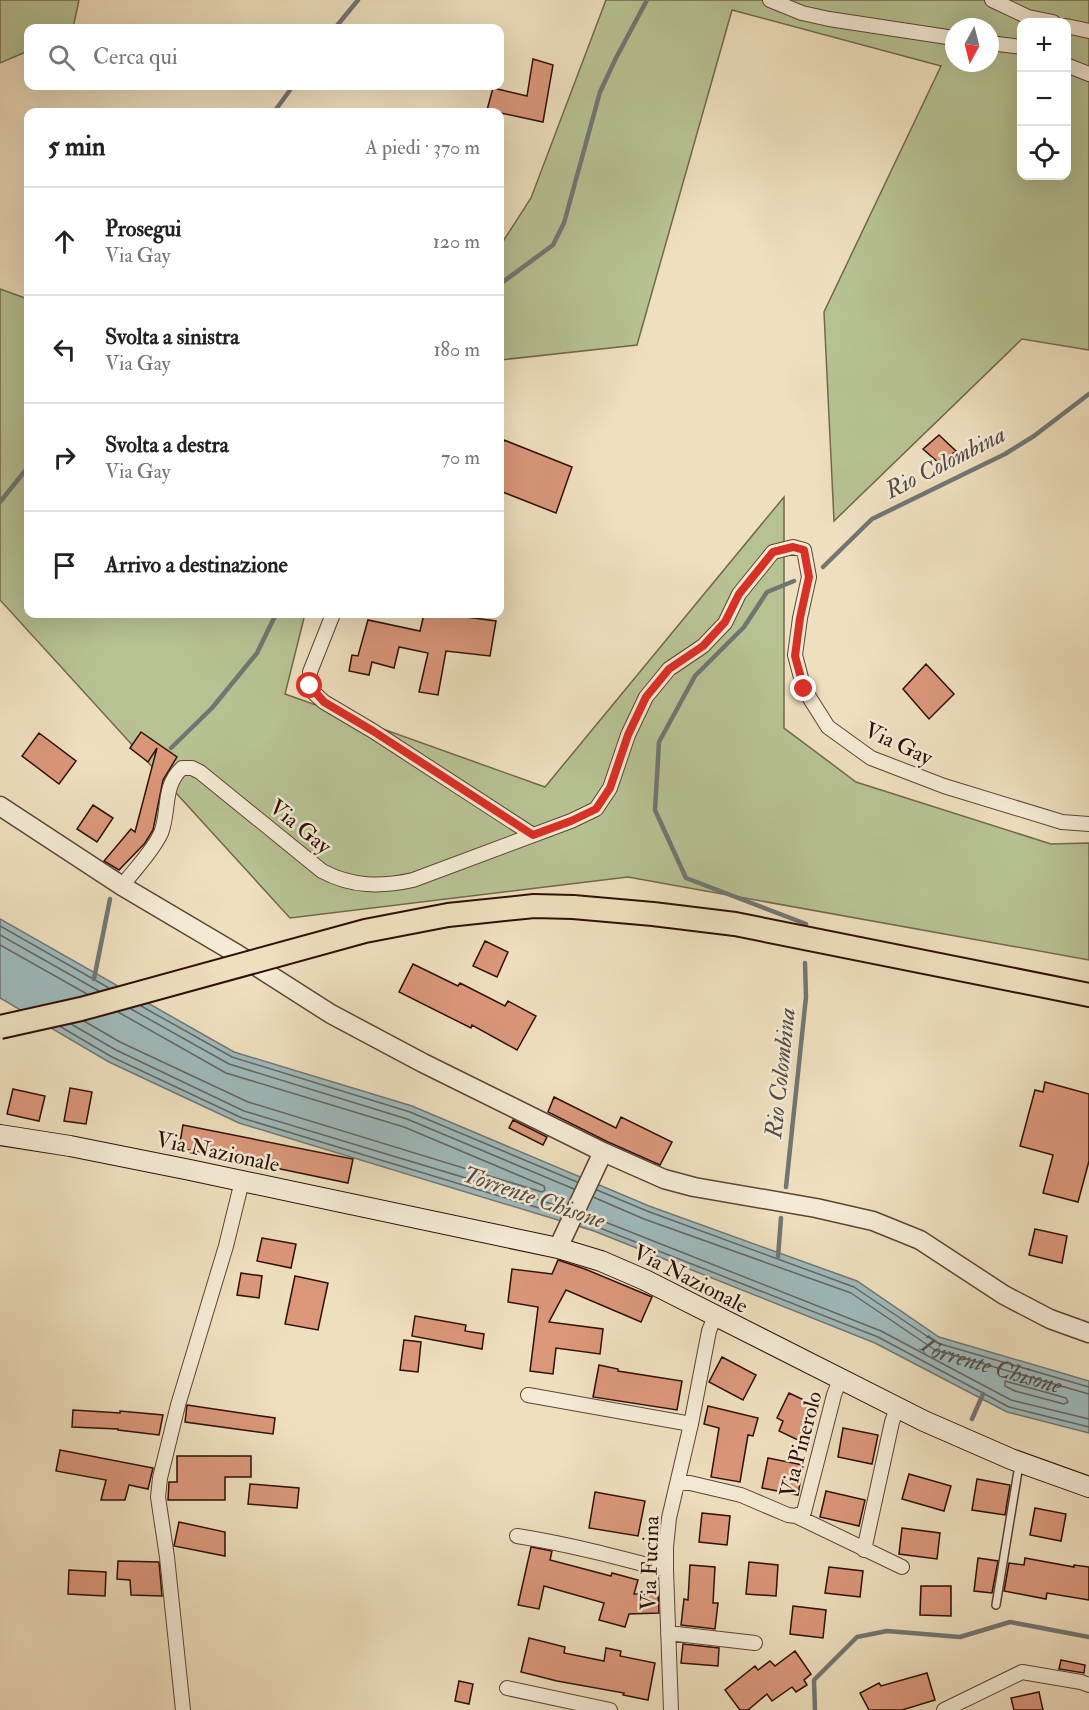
<!DOCTYPE html>
<html lang="it">
<meta charset="utf-8">
<style>
body{margin:0;font-family:"IM FELL Double Pica",serif;background:#f2f2f2;color:#222}
.controls{position:absolute;right:18px;top:18px;display:grid;overflow:hidden;border-radius:12px;box-shadow:0 6px 24px #0002}
.controls button{width:54px;height:54px;display:grid;place-items:center;padding:0;border:0;border-bottom:2px solid #e0e0e0;background:#fff;color:#222;font:30px sans-serif}
.compass{position:absolute;left:945px;top:18px;width:54px;height:54px;border-radius:50%;background:#fff;box-shadow:0 6px 24px #0002;rotate:187deg}
.stop{position:absolute;width:18px;height:18px;margin:-14px;border:4px solid #d93025;border-radius:50%;background:#fff}
.stop.end{background:#d93025;border-color:#fff;box-shadow:0 2px 6px #0008}
.list{margin:0;padding:0;list-style:none}
h2{display:flex;justify-content:space-between;align-items:center;height:78px;margin:0;padding:0 24px;font-size:26px}
h2 small{font-size:20px;font-weight:400;color:#767676}
.list li{display:grid;grid-template-columns:39px 1fr auto;gap:18px;align-items:center;box-sizing:border-box;height:108px;padding:0 24px;border-top:2px solid #e0e0e0}
.list b{display:block;font-size:22px;white-space:nowrap}
.list p{margin:0;font-size:20px;white-space:nowrap;color:#767676}
.list em{font-size:20px;font-style:normal;color:#767676}
.icon{flex:none;width:33px;height:33px;fill:none;stroke:currentColor;stroke-width:2;stroke-linecap:round;stroke-linejoin:round}
.map{position:relative;flex:none;width:1089px;height:1710px;overflow:hidden}
.search{position:absolute;background:#fff;box-shadow:0 6px 24px #0002;left:24px;top:24px;width:480px;height:66px;display:flex;align-items:center;gap:15px;box-sizing:border-box;padding:0 21px;border-radius:12px;color:#767676;font-size:22px}
.panel{position:absolute;background:#fff;box-shadow:0 6px 24px #0002;left:24px;top:108px;width:480px;height:510px;border-radius:12px}
.map>svg:first-child{display:block}
.green{fill:#b7c293;stroke:#72684c;stroke-width:1.5;fill-rule:evenodd}
.water{fill:#9ebabc;stroke:#717673;stroke-width:1.5}
.lines{fill:none;stroke-linecap:round;stroke-linejoin:round}
.shore{stroke:#666460;stroke-width:1.5}
.stream{stroke:#717673;stroke-width:4.5}
.building{fill:#db977a;stroke:#2e0f05;stroke-width:1.5}
.service-casing{stroke:#5e4333;stroke-width:10}
.minor-casing{stroke:#5e4333;stroke-width:16}
.tertiary-casing{stroke:#5e4333;stroke-width:21}
.secondary-casing{stroke:#2e0f05;stroke-width:22}
.primary-casing{stroke:#2e0f05;stroke-width:26}
.service{stroke:#f4ead5;stroke-width:7}
.minor{stroke:#f4ead5;stroke-width:14}
.tertiary{stroke:#f4ead5;stroke-width:18}
.secondary{stroke:#f4ead5;stroke-width:20}
.primary{stroke:#eedfbe;stroke-width:22}
.primary-bridge-casing{stroke:#2e0f05;stroke-width:26;stroke-linecap:butt}
.primary-bridge{stroke:#eedfbe;stroke-width:22}
.route{stroke:#d93025;stroke-width:8}
.labels{text-anchor:middle;stroke-width:5;stroke-linejoin:round;paint-order:stroke}
.street-label{font-size:22px;fill:#2e0f05;stroke:#f4ead5}
.water-label{font-size:24px;font-style:italic;fill:#554b45;stroke:#f4ead5}
</style>
<div class="map">
<svg width="1089" height="1710" viewBox="0 0 1089 1710">
<rect width="100%" height="100%" fill="#eedfbe"/>
<filter id="stains"><feTurbulence type="fractalNoise" baseFrequency=".00333" numOctaves="4"/><feColorMatrix values="0 0 0 0 .2 0 0 0 0 .09 0 0 0 0 .02 0 0 0 .5 -.17"/></filter>
<radialGradient id="worn" r=".72"><stop offset=".6" stop-color="#630" stop-opacity="0"/><stop offset="1" stop-color="#630" stop-opacity=".3"/></radialGradient>
<path class="green" d="M0 0H79L73 28H28V51L0 63Z
M606 0H1089V350L1022 339 834 521 824 312 941 66 732 10 637 345 500 360V246L531 198ZM1022 22H1066V176H1022ZM954 27H990V63H954Z
M0 289 28 299V614H305L285 694 545 787 784 497V728L856 782 1051 844 1089 843V960L628 877 290 918 0 600Z"/>
<path class="water" d="M0 919 234 1052 412 1106 649 1206 857 1281 939 1337 1089 1381V1433L1007 1412 875 1343 594 1231 239 1123 109 1062 0 998Z"/>
<g class="lines">
<g class="shore">
<path d="M0 926 109 988"/>
<path d="M0 935 99 991"/>
<path d="M0 945 87 994"/>
<path d="M141 1006 232 1057 410 1112 577 1182"/>
<path d="M131 1009 229 1064 407 1119 574 1189"/>
<path d="M84 1021 120 1042 248 1102 542 1192 545 1190 544 1186 404 1127 226 1073 118 1012"/>
<path d="M71 1024 116 1050 244 1111 565 1208"/>
<path d="M61 1027 112 1057 242 1118 562 1215"/>
<path d="M597 1190 647 1211 854 1287 937 1343 1089 1387"/>
<path id="s1" d="M593 1197 644 1219 851 1293 935 1350 1089 1394"/>
<path d="M585 1214 881 1331 1011 1400 1089 1419"/>
<path d="M582 1221 878 1337 1009 1407 1089 1427"/>
<path d="M1005 1381 1066 1398 1068 1402 1064 1404 1015 1391 1005 1386Z"/>
</g>
<path class="stream" d="M335 28 358 0
M274 112 293 86
M500 284 553 245 564 223 600 92 616 58 647 0
M0 502 28 467
M823 567 872 519 1005 454 1034 436 1089 394
M794 581 767 592 744 627 695 676 659 742 655 810 686 878 806 924
M171 748 212 708 257 653 276 614
M94 979 110 899
M786 1187 806 997 805 963
M778 1257 781 1218
M972 1419 983 1394
M815 1710 814 1680 857 1637 887 1631 960 1637 1010 1622 1089 1637"/>
</g>
<path class="building" d="M533 59 553 65 543 122 487 110 493 88 527 96Z
M939 435 956 451 939 463 923 449Z
M504 440 572 467 556 513 500 491V452Z
M424 614H444L496 621 490 656 446 651 438 695 419 692 428 653 399 647 394 668 372 662 369 675 349 671 352 655 358 656 368 620 420 631Z
M926 664 954 694 929 719 903 689Z
M141 732 177 757 163 780 153 830 145 843 119 870 104 861 131 829 135 832 157 748 148 762 130 748Z
M39 733 76 761 59 784 22 756Z
M93 805 113 818 97 842 77 829Z
M485 941 508 952 497 977 473 966Z
M413 964 458 986 460 983 505 1006 508 1001 536 1016 517 1050 472 1025 471 1028 399 992Z
M1045 1082 1089 1094V1161L1078 1202 1043 1193 1053 1155 1020 1146 1035 1090 1043 1092Z
M70 1088 92 1092 86 1124 64 1121Z
M13 1089 45 1096 39 1121 7 1114Z
M554 1097 616 1128 621 1117 672 1142 660 1165 608 1142 548 1112Z
M513 1120 547 1137 543 1145 509 1128Z
M183 1125 353 1159 348 1183 179 1148Z
M1035 1229 1067 1236 1062 1263 1029 1255Z
M262 1238 296 1244 291 1268 257 1261Z
M558 1260 585 1269 652 1297 641 1322 566 1290 549 1322 603 1329 600 1354 556 1348 553 1374 530 1371 538 1307 508 1302 512 1269 552 1274Z
M241 1273 262 1276 259 1298 237 1295Z
M295 1276 328 1283 318 1330 285 1324Z
M415 1316 466 1325 465 1331 484 1334 482 1349 412 1336Z
M404 1340 421 1342 418 1372 400 1370Z
M722 1357 756 1375 743 1400 709 1382Z
M599 1365 618 1369V1371L682 1381 677 1410 593 1397Z
M789 1393 819 1407 802 1442 779 1431 783 1421 777 1418Z
M187 1405 275 1418 273 1434 185 1422Z
M708 1406 758 1418 753 1436 748 1435 740 1482 711 1477 719 1428 704 1424Z
M73 1410 120 1413V1411L163 1415 159 1435 118 1430V1429L72 1427Z
M843 1428 878 1435 872 1464 838 1457Z
M60 1450 153 1468 148 1489 129 1485 125 1500H101L106 1480 56 1471Z
M177 1456H251V1477H225V1500H168L169 1482H177Z
M768 1458 803 1465 798 1495 762 1488Z
M909 1474 951 1486 944 1511 902 1499Z
M977 1479 1010 1485 1005 1515 972 1510Z
M250 1484 299 1488 297 1508 248 1504Z
M826 1491 865 1500 859 1526 820 1517Z
M595 1492 645 1501 638 1536 589 1528Z
M1035 1508 1066 1514 1061 1541 1030 1535Z
M702 1513 730 1516 727 1545 699 1542Z
M179 1522 225 1532V1556L174 1546Z
M902 1528 940 1533 937 1559 899 1554Z
M531 1547 552 1551 550 1560 611 1576 612 1573 638 1580 634 1594H658L659 1613 629 1614 625 1627 599 1620 604 1603 544 1586 539 1609 518 1605Z
M978 1558 998 1561 992 1593 974 1591Z
M1025 1558 1074 1567V1565L1089 1567V1600L1047 1593 1046 1599 1004 1591 1009 1563 1024 1565Z
M118 1561 159 1562 162 1596 131 1595 130 1580 117 1579Z
M749 1562 778 1565 776 1596 746 1594Z
M690 1565 715 1567 713 1603H718L715 1629 681 1625 684 1599 688 1600Z
M829 1567 863 1571 860 1597 825 1593Z
M69 1570 106 1572 105 1596 68 1594Z
M921 1586H951V1616L920 1615Z
M793 1606 826 1610 823 1638 790 1634Z
M529 1638 565 1647 564 1653 604 1661 606 1648 621 1651 620 1656 655 1663 648 1700 623 1695 624 1693 557 1681 521 1672Z
M683 1644 719 1648 718 1666 681 1663Z
M795 1651 811 1674 804 1680 807 1685 796 1692 792 1687 772 1701 767 1694 748 1710H740L725 1690 755 1666 758 1670 770 1661 775 1666Z
M1061 1660 1085 1665 1084 1673 1059 1669Z
M927 1673 935 1700 902 1710H869L860 1693 879 1683 881 1686Z
M459 1681 473 1684 469 1704 455 1701Z
M1039 1692 1043 1710H1014L1011 1698Z"/>
<g class="lines">
<defs>
<path id="service" d="M996 1605 1019 1465"/>
<path id="minor" d="M770 0 802 13 829 19 954 38
M992 0 1028 17 1053 22
M1066 26 1089 31
M990 43 1022 47
M1066 65 1089 74
M333 614 310 672V686L314 693 324 702 373 731 533 835
M122 886C134 870 153 851 161 833 170 810 162 787 182 768H192L200 772 322 871C352 887 381 887 413 880L571 821 596 809 610 788 628 735 646 697 669 669 703 646 725 623 739 594 773 552 793 547 804 550 809 577 800 618 795 655 804 689 828 727 871 758 944 786 1062 822 1089 824
M528 1395 691 1424
M677 1485 683 1483H690L741 1495 788 1515 796 1516 902 1567
M796 1516 804 1512 834 1395 840 1379
M517 1536C568 1544 617 1557 666 1570
M864 1550 892 1422 897 1408
M668 1633 755 1643
M507 1688 610 1710
M183 1710 167 1557 158 1497 160 1478 178 1405 226 1246 242 1181
M671 1710 666 1570V1547L669 1518 691 1424 709 1331 715 1316
M944 1710 1022 1672 1081 1682 1089 1685"/>
<path id="tertiary" d="M0 806 122 886 237 954 331 1014 423 1063 603 1152 664 1179 694 1187 816 1208 873 1221 920 1240 1004 1295 1050 1319 1089 1333
M558 1248 603 1152"/>
<path id="secondary" d="M0 1135 70 1146 190 1170 558 1248 601 1261 645 1280 924 1421 1011 1459 1089 1487"/>
<path id="primary" d="M573 907 653 914 735 924 1089 995"/>
</defs>
<use href="#service" class="service-casing"/>
<use href="#minor" class="minor-casing"/>
<use href="#tertiary" class="tertiary-casing"/>
<use href="#secondary" class="secondary-casing"/>
<use href="#primary" class="primary-casing"/>
<use href="#service" class="service"/>
<use href="#minor" class="minor"/>
<use href="#tertiary" class="tertiary"/>
<use href="#secondary" class="secondary"/>
<use href="#primary" class="primary"/>
<defs>
<path id="primary-bridge" d="M0 1027 81 1009 365 931 448 915 534 906 573 907"/>
</defs>
<use href="#primary-bridge" class="primary-bridge-casing"/>
<use href="#primary-bridge" class="primary-bridge"/>
</g>
<g class="lines">
<path class="route" d="M310 686 324 702 373 731 533 835 571 821 596 809 610 788 628 735 646 697 669 669 703 646 725 622 739 594 773 552 793 547 804 550 809 577 800 618 795 656 804 689"/>
</g>
<g class="labels">
<g class="street-label">
<text transform="translate(899 743) rotate(25)" y="8">Via Gay</text>
<text transform="translate(301 826) rotate(39)" y="8">Via Gay</text>
<text transform="translate(218 1151) rotate(12)" y="8">Via Nazionale</text>
<text transform="translate(691 1278) rotate(27)" y="8">Via Nazionale</text>
<text transform="translate(800 1444) rotate(-75)" y="8">Via Pinerolo</text>
<text transform="translate(649 1563) rotate(-88)" y="8">Via Fucina</text>
</g>
<g class="water-label">
<text transform="translate(945 462) rotate(-27)" y="8">Rio Colombina</text>
<text transform="translate(780 1073) rotate(-84)" y="8">Rio Colombina</text>
<text transform="translate(534 1197) rotate(19)" y="8">Torrente Chisone</text>
<text dy="8" stroke="none"><textPath href="#s1" startOffset="434">Torrente Chisone</textPath></text>
</g>
</g>
<rect width="100%" height="100%" filter="url(#stains)"/>
<rect width="100%" height="100%" fill="url(#worn)"/>
</svg>
<div class="controls">
<button>+</button>
<button>−</button>
<button><svg class="icon" aria-label="locate" viewBox="0 0 24 24"><circle cx="12" cy="12" r="6"/><path d="M12 2v4M12 18v4M2 12h4M18 12h4"/></svg></button>
</div>
<svg class="compass" viewBox="-18 -18 36 36"><path d="M0-13l5 13h-10z" fill="#e53935"/><path d="M0 13l5-13h-10z" fill="#767676"/></svg>
<div class="stop" style="left:310px;top:686px"></div>
<div class="stop end" style="left:804px;top:689px"></div>
<div class="search"><svg class="icon" aria-label="search" viewBox="0 0 24 24"><circle cx="10" cy="10" r="6"/><path d="M15 15l6 6"/></svg>Cerca qui</div>
<section class="panel">
<h2>5 min<small>A piedi · 370 m</small></h2>
<ul class="list">
<li><svg class="icon" aria-label="ahead" viewBox="0 0 24 24"><path d="M12 20V5M6 11l6-6 6 6"/></svg><div><b>Prosegui</b><p>Via Gay</p></div><em>120 m</em></li>
<li><svg class="icon" aria-label="left" viewBox="0 0 24 24"><path d="M17 20v-9H6M10 6l-5 5 5 5"/></svg><div><b>Svolta a sinistra</b><p>Via Gay</p></div><em>180 m</em></li>
<li><svg class="icon" aria-label="right" viewBox="0 0 24 24"><path d="M7 20v-9h11M14 6l5 5-5 5"/></svg><div><b>Svolta a destra</b><p>Via Gay</p></div><em>70 m</em></li>
<li><svg class="icon" aria-label="arrive" viewBox="0 0 24 24"><path d="M6 21V4h12l-3 4 3 4H6"/></svg><div><b>Arrivo a destinazione</b></div></li>
</ul>
</section>
</div>
